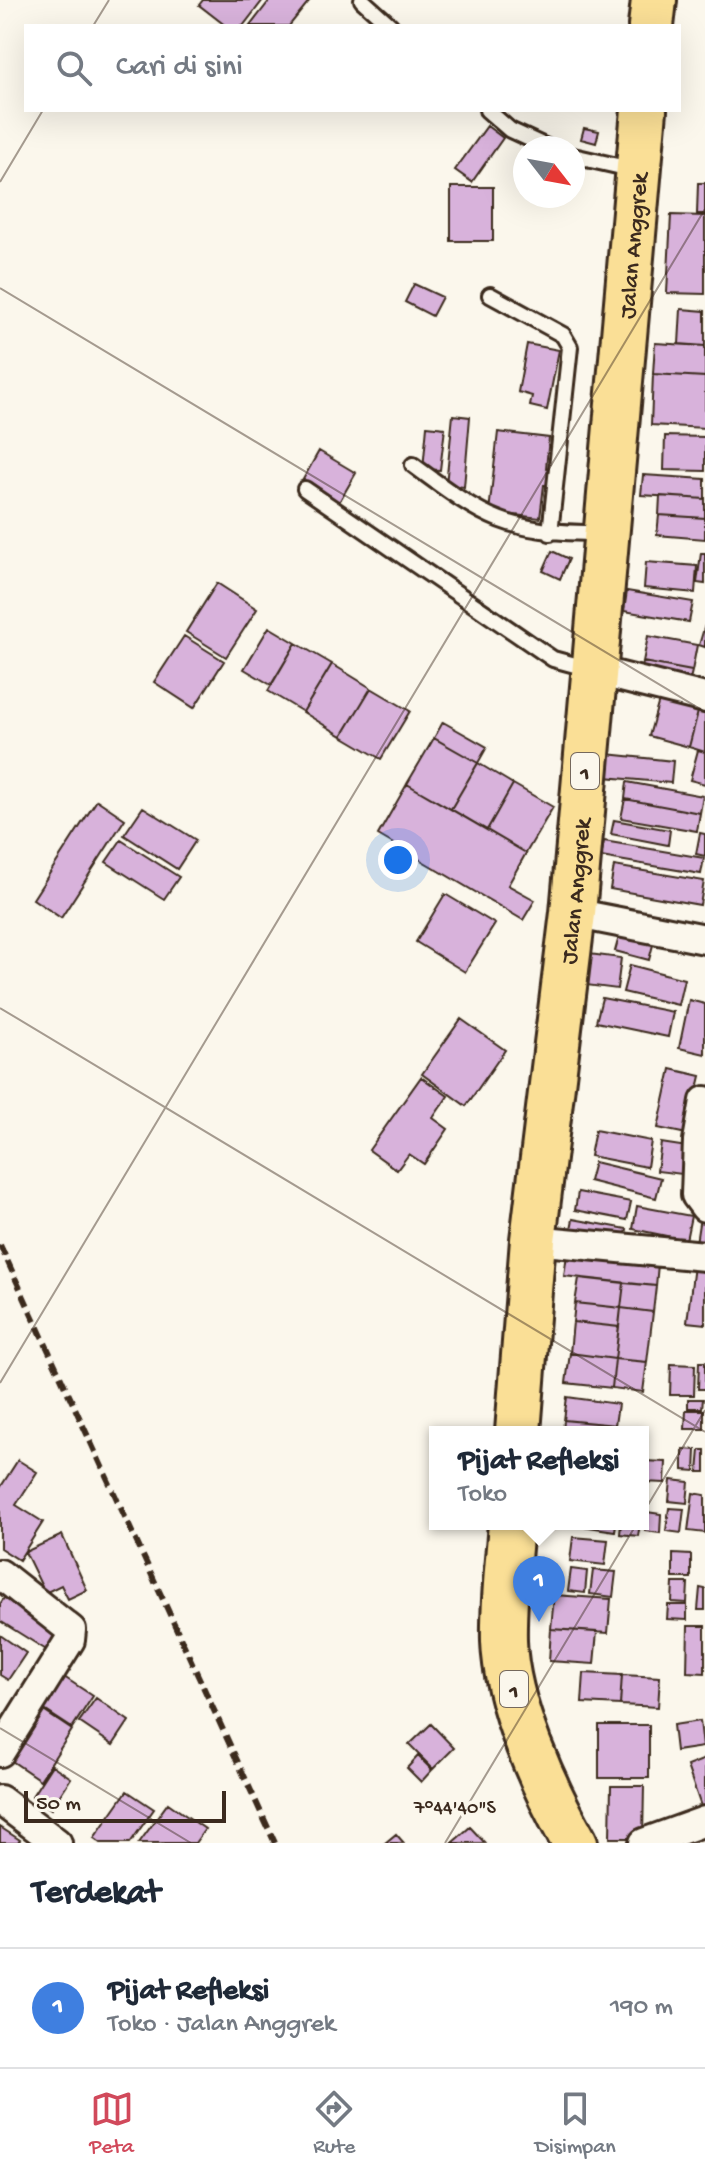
<!DOCTYPE html>
<html lang="id">
<meta charset="utf-8">
<style>
body{margin:0;font-family:"Gochi Hand",sans-serif;background:#f6f6f7;color:#1f2937}
.compass{position:absolute;left:513px;top:136px;width:72px;height:72px;border-radius:50%;background:#fff;box-shadow:0 8px 32px #0002;rotate:121deg}
.scale{position:absolute;left:24px;bottom:20px;width:202px;box-sizing:border-box;padding-left:8px;border:4px solid #3b2a1e;border-top:0;font-size:22px;line-height:28px;white-space:nowrap;color:#3b2a1e;-webkit-text-stroke:6px #fbf7ec;paint-order:stroke}
.you{position:absolute;left:398px;top:860px;width:28px;height:28px;margin:-20px;border:6px solid #fff;border-radius:50%;background:#1a73e8;box-shadow:0 0 0 12px #1a73e833}
.badge{display:grid;place-items:center;width:52px;height:52px;border-radius:50%;background:#d1495b;color:#fff;font-size:26px;font-weight:700}
.pin{position:absolute;translate:-50% -66px;filter:drop-shadow(0 2px 4px #0008)}
.pin::after{content:'';position:absolute;top:42px;width:28px;height:24px;background:inherit;clip-path:polygon(0 0,100% 0,50% 100%)}
.popup{position:absolute;left:429px;top:1426px;width:220px;height:104px;box-sizing:border-box;display:grid;place-content:center;border-radius:0px;background:#fff;filter:drop-shadow(0 2px 6px #0005);font-size:26px;white-space:nowrap;color:#747a83}
.popup b{font-size:30px;color:#1f2937}
.popup::after{content:'';position:absolute;left:50%;top:100%;margin-left:-16px;border:16px solid transparent;border-top-color:#fff}
.list{margin:0;padding:0;list-style:none}
h2{display:flex;justify-content:space-between;align-items:center;height:104px;margin:0;padding:0 32px;font-size:34px}
h2 small{font-size:26px;font-weight:400;color:#747a83}
.list li{display:grid;grid-template-columns:52px 1fr auto;gap:24px;align-items:center;box-sizing:border-box;height:120px;padding:0 32px;border-top:2px solid #e0e1e3}
.list b{display:block;font-size:30px;white-space:nowrap}
.list p{margin:0;font-size:26px;white-space:nowrap;color:#747a83}
.list em{font-size:26px;font-style:normal;color:#747a83}
.icon{flex:none;width:44px;height:44px;fill:none;stroke:currentColor;stroke-width:2;stroke-linecap:round;stroke-linejoin:round}
.map{position:relative;flex:none;width:705px;height:1843px;overflow:hidden}
.search{position:absolute;background:#fff;box-shadow:0 8px 32px #0002;left:24px;right:24px;top:24px;height:88px;display:flex;align-items:center;gap:20px;box-sizing:border-box;padding:0 28px;border-radius:0px;color:#747a83;font-size:30px}
.sheet{height:224px;background:#fff}
nav{display:flex;justify-content:space-around;align-items:center;box-sizing:border-box;height:112px;border-top:2px solid #e0e1e3;background:#fff;font-size:22px;color:#747a83}
nav a{display:grid;justify-items:center;gap:4px}
nav .on{color:#d1495b}
.map>svg:first-child{display:block}
.building{fill:#d8b2db;stroke:#3b2a1e;stroke-width:2}
.lines{fill:none;stroke-linecap:round;stroke-linejoin:round}
.service-casing{stroke:#3b2a1e;stroke-width:20}
.minor-casing{stroke:#3b2a1e;stroke-width:34}
.trunk-casing{stroke:#3b2a1e;stroke-width:50}
.service{stroke:#fbf7ec;stroke-width:14}
.minor{stroke:#fbf7ec;stroke-width:28}
.trunk{stroke:#fadf96;stroke-width:44}
.rail{stroke:#3b2a1e;stroke-width:6;stroke-dasharray:12 6;stroke-linecap:butt}
.ticks{fill:none;stroke:#3b2a1e;stroke-width:2;stroke-opacity:0.45}
.labels{text-anchor:middle;stroke-width:7;stroke-linejoin:round;paint-order:stroke}
.shield{fill:#fbf7ec;stroke:#75685c;stroke-width:2}
.shield-label{font-size:22px;font-weight:bold;fill:#3b2a1e}
.street-label{font-size:24px;fill:#3b2a1e;stroke:#fbf7ec}
.ticks-label{font-size:20px;text-anchor:middle;fill:#3b2a1e;stroke:#fbf7ec;stroke-width:7;stroke-linejoin:round;paint-order:stroke}
</style>
<div class="map">
<svg width="705" height="1843" viewBox="0 0 705 1843">
<rect width="100%" height="100%" fill="#fbf7ec"/>
<filter id="ink" filterUnits="userSpaceOnUse"><feTurbulence type="fractalNoise" baseFrequency=".0125" numOctaves="2"/><feDisplacementMap in="SourceGraphic" scale="16" xChannelSelector="R" yChannelSelector="G"/><feConvolveMatrix kernelMatrix="1 2 1 2 8 2 1 2 1" color-interpolation-filters="sRGB"/></filter>
<g filter="url(#ink)">
<path class="building" d="M203 0H263L243 26H226L199 5Z
M270 0H310L289 26H250Z
M487 126 503 138 472 182 455 170Z
M584 128 599 131 596 143 581 139Z
M698 183H705V214H697Z
M451 187H493V241H451Z
M671 215 705 216V294L667 293Z
M414 284 442 297 432 316 405 302Z
M681 309 705 311V346L679 344Z
M655 343 705 346V377L653 374Z
M527 344 559 350 547 410 530 406 532 396 518 392Z
M653 374 705 377V428L651 425Z
M453 415 470 417 464 487 446 485Z
M427 426 445 428 440 470 423 469Z
M498 432 549 438 546 468 552 469 550 485H544L540 518 489 512Z
M665 436 705 437V471L664 470Z
M319 451 356 473 338 504 301 483Z
M643 475 705 479V499L641 495Z
M660 496 705 499V518L659 515Z
M659 515 705 518V539L657 535Z
M552 551 569 559 560 579 543 571Z
M701 553H705V584L697 583Z
M646 562 697 566 695 593 644 588Z
M217 583 257 609 226 657 186 632Z
M627 591 693 602 689 622 624 611Z
M705 625V647L699 645Z
M269 627 296 643 271 685 244 669Z
M184 636 224 661 194 708 154 682Z
M648 636 697 645 692 671 643 662Z
M296 643 332 664 303 712 268 691Z
M643 662 692 671 688 688 640 678Z
M332 664 371 688 342 736 303 712Z
M371 688 410 711 381 759 342 736Z
M660 697 699 708 689 747 649 736Z
M699 708 705 709V752L689 747Z
M443 722 487 747 478 763 434 738Z
M434 738 478 763 451 809 407 784Z
M698 750 705 752V784L690 780Z
M607 754 673 761 671 783 605 777Z
M478 763 513 784 487 830 451 809Z
M627 782 703 796 700 813 625 799Z
M407 784 526 853 508 885 535 900 523 920 378 835Z
M513 784 553 807 526 853 487 830Z
M625 799 700 813 697 831 621 818Z
M97 800 125 819 61 918 33 899Z
M143 807 196 840 177 869 124 835Z
M614 820 670 830 668 845 611 834Z
M700 833 705 834V856L696 854Z
M121 840 179 877 164 899 106 862Z
M604 841 704 858 701 874 601 857Z
M614 866 704 881 700 905 610 889Z
M445 894 495 924 465 972 416 942Z
M620 933 654 941 649 960 615 951Z
M589 954 621 958 617 989 586 985Z
M630 965 684 979 678 1005 623 992Z
M602 998 673 1012 668 1037 596 1022Z
M689 1000 705 1004V1054L679 1048Z
M461 1019 505 1050 466 1106 422 1074Z
M671 1069 701 1076 687 1134 658 1128Z
M421 1077 448 1096 433 1118 448 1129 424 1164 409 1154 397 1170 369 1150Z
M595 1130 651 1141 647 1167 590 1156Z
M661 1143 694 1148 690 1175 657 1171Z
M594 1162 661 1178 656 1198 589 1181Z
M578 1192 631 1202 627 1220 575 1210Z
M637 1206 691 1216 686 1240 633 1229Z
M700 1217 705 1218V1244L696 1243Z
M573 1219 627 1229 624 1244 570 1234Z
M567 1254 658 1264 656 1286 564 1276Z
M694 1265 705 1266V1324L687 1322Z
M579 1278 624 1283 621 1308 575 1303Z
M624 1283 656 1286 653 1312 621 1308Z
M575 1303 621 1308 619 1327 573 1322Z
M621 1308 653 1312 647 1362 615 1359Z
M573 1322 619 1327 615 1359 570 1353Z
M570 1353 615 1359 612 1388 566 1383Z
M615 1359 647 1362 643 1392 612 1388Z
M699 1362H705V1389H698Z
M671 1364 695 1365 694 1395H670Z
M567 1397 618 1404 615 1425 564 1420Z
M688 1399H703L702 1408H688Z
M686 1410H704V1429H685Z
M564 1420 615 1425 614 1432H563Z
M683 1449 696 1450 695 1471 683 1470Z
M700 1450H705V1472H698Z
M18 1460 37 1472 16 1505 43 1522 19 1560 0 1548V1488Z
M643 1461 666 1462 665 1483 643 1482Z
M671 1480 689 1482 687 1503 669 1501Z
M693 1493 705 1495V1533L688 1531Z
M669 1508 684 1509 681 1533 666 1531Z
M647 1512 661 1514 660 1533 645 1531Z
M570 1524H616L615 1531Z
M621 1524H640L638 1536 620 1534Z
M62 1535 87 1590 68 1599 61 1585 45 1593 25 1552Z
M573 1537 608 1540 605 1565 570 1561Z
M673 1554 691 1555V1578H673Z
M571 1569 587 1571 585 1593 568 1591Z
M593 1570 616 1572 613 1597 590 1594Z
M673 1583H688L687 1603 672 1602Z
M700 1588 705 1589V1610H698Z
M10 1589 65 1627 48 1651 0 1621V1604Z
M554 1595 611 1599 608 1633 551 1629Z
M668 1605H687V1620L667 1619Z
M688 1626H705V1673L687 1672Z
M551 1629 597 1632 594 1664 549 1661Z
M0 1635 26 1653 8 1680 0 1675Z
M584 1673 622 1675 620 1705 582 1703Z
M61 1675 93 1696 72 1728 40 1707Z
M622 1675 660 1677 658 1707 620 1705Z
M96 1698 129 1721 113 1745 79 1722Z
M39 1708 72 1730 40 1780 6 1757Z
M700 1721 703 1747 676 1751 673 1725Z
M431 1724 454 1748 433 1769 409 1745Z
M599 1725H649V1778H599Z
M418 1756 432 1770 421 1782 407 1768Z
M705 1759V1811L703 1812 687 1766Z
M52 1765 71 1778 51 1809 32 1796Z
M611 1786H644L643 1838H610Z
M127 1791 154 1809 130 1843H101L94 1838Z
M168 1803 205 1829 195 1843H139Z
M0 1827 20 1840 18 1843H0Z
M470 1827 485 1843H452Z
M396 1834 404 1843H385Z"/>
<g class="lines">
<defs>
<path id="service" d="M362 0 391 26
M487 110 510 130 549 148
M573 156 635 170
M490 295 563 335 570 347 550 533
M413 465C487 520 507 533 601 533
M305 489 553 659 590 669"/>
<path id="minor" d="M593 670 705 698
M573 913 705 939
M705 1101 698 1141 696 1195 705 1207
M533 1240 705 1256
M0 1574 71 1630 70 1640 0 1752
M0 1800 57 1843
M644 1843 705 1821"/>
<g id="trunk">
<path d="M651 26 654 0"/>
<path id="s1" d="M518 1432 533 1240 573 913 644 110"/>
<path d="M511 1524C508 1563 503 1602 504 1641 506 1704 544 1788 575 1843"/>
</g>
</defs>
<use href="#service" class="service-casing"/>
<use href="#minor" class="minor-casing"/>
<use href="#trunk" class="trunk-casing"/>
<use href="#service" class="service"/>
<use href="#minor" class="minor"/>
<use href="#trunk" class="trunk"/>
<path class="rail" d="M0 1245 275 1843"/>
</g>
</g>
<path class="ticks" d="M93 26 109 0M0 182 43 110M0 288 705 712M0 1008 705 1432M0 1383 705 209M0 1728 191 1843M445 1843 705 1410"/>
<g class="labels">
<g class="shield">
<rect x="571" y="753" width="28" height="36" rx="6"/>
<rect x="500" y="1671" width="28" height="36" rx="6"/>
</g>
<g class="shield-label">
<text x="585" y="779">1</text>
<text x="514" y="1697">1</text>
</g>
<g class="street-label">
<text dy="8" stroke="none"><textPath href="#s1" startOffset="1192">Jalan Anggrek</textPath></text>
<text dy="8" stroke="none"><textPath href="#s1" startOffset="544">Jalan Anggrek</textPath></text>
</g>
</g>
<g class="ticks-label">
<text x="455" y="1813">7°44'40"S</text>
</g>
</svg>
<svg class="compass" viewBox="-18 -18 36 36"><path d="M0-13l5 13h-10z" fill="#e53935"/><path d="M0 13l5-13h-10z" fill="#747a83"/></svg>
<div class="scale">50 m</div>
<div class="you"></div>
<div class="pin badge" style="left:539px;top:1622px;background:#3f7fe0">1</div>
<div class="popup"><b>Pijat Refleksi</b>Toko</div>
<div class="search"><svg class="icon" aria-label="search" viewBox="0 0 24 24"><circle cx="10" cy="10" r="6"/><path d="M15 15l6 6"/></svg>Cari di sini</div>
</div>
<section class="sheet">
<h2>Terdekat<small></small></h2>
<ul class="list">
<li><span class="badge" style="background:#3f7fe0">1</span><div><b>Pijat Refleksi</b><p>Toko · Jalan Anggrek</p></div><em>190 m</em></li>
</ul>
</section>
<nav>
<a class="on"><svg class="icon" aria-label="map" viewBox="0 0 24 24"><path d="M3 6l6-2 6 2 6-2v14l-6 2-6-2-6 2zM9 4v14M15 6v14"/></svg>Peta</a>
<a><svg class="icon" aria-label="directions" viewBox="0 0 24 24"><path d="M12 3l9 9-9 9-9-9zM9 14v-3h6M13 9l2 2-2 2"/></svg>Rute</a>
<a><svg class="icon" aria-label="saved" viewBox="0 0 24 24"><path d="M7 4h10v16l-5-4-5 4z"/></svg>Disimpan</a>
</nav>
